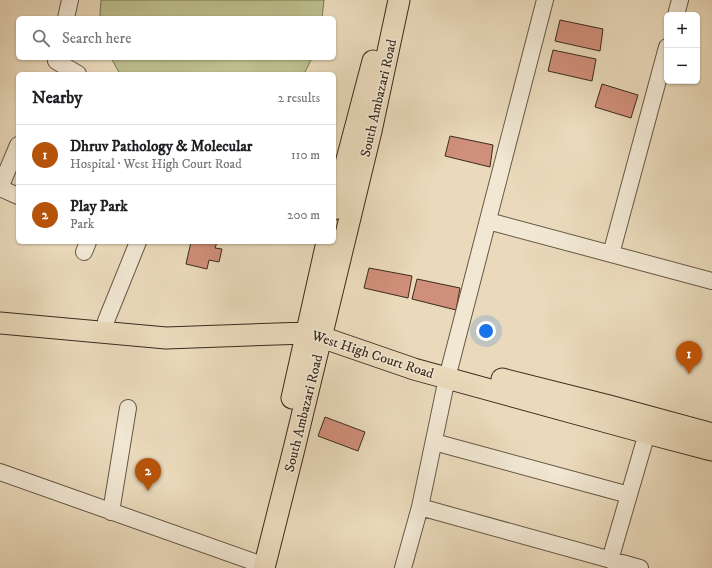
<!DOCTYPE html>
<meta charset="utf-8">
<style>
body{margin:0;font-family:"IM FELL DW Pica",serif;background:#f2f2f2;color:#202124}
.controls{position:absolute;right:12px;top:12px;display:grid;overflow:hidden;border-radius:6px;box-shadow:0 1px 3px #0004}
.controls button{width:36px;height:36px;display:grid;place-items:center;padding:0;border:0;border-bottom:1px solid #e0e0e0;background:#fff;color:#202124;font:20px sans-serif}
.you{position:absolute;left:486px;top:331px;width:14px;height:14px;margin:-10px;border:3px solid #fff;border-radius:50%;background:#1a73e8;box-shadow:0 0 0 6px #1a73e833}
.badge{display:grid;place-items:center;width:26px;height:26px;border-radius:50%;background:#b45309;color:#fff;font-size:13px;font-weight:700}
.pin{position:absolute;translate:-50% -33px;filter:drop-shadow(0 1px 2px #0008)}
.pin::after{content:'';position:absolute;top:21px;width:14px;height:12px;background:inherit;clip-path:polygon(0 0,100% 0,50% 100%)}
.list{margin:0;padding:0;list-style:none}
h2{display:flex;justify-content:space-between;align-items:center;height:52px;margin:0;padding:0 16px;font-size:17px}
h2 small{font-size:13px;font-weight:400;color:#757577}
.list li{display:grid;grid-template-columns:26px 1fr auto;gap:12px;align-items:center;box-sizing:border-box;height:60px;padding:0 16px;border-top:1px solid #e0e0e0}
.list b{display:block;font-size:15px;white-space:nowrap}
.list p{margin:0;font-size:13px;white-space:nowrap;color:#757577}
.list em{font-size:13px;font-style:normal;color:#757577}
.icon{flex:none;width:22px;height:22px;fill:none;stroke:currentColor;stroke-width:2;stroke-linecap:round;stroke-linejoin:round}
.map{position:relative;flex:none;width:712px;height:568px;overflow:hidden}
.search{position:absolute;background:#fff;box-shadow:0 1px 3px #0004;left:16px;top:16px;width:320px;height:44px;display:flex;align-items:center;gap:10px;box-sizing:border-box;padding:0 14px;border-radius:6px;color:#757577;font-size:15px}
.panel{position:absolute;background:#fff;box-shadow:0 1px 3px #0004;left:16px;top:72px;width:320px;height:172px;border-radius:6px}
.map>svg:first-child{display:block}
.green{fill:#bcbe8c;stroke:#7b7455}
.building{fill:#d08f7a;stroke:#3a2b1e}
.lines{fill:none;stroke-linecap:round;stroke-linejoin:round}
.minor-casing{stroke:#665745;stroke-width:18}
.major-casing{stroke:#3a2b1e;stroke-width:23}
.minor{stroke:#f1e7d3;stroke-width:16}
.major{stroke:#eadabb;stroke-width:21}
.labels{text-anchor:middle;stroke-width:3;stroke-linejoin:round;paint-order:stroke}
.street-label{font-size:14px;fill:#3a2b1e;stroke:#f1e7d3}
</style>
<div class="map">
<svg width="712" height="568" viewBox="0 0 712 568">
<rect width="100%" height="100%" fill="#eadabb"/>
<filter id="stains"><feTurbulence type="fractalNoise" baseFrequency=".005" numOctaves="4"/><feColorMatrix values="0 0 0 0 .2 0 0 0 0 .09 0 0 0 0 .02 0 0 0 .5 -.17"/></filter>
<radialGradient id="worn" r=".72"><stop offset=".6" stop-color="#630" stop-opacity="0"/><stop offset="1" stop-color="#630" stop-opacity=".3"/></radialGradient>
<path class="green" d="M101 0H324L322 18H100V13Z
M111 58H312L304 74H120Z"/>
<path class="building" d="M560 20 603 29 600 51 555 41Z
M553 50 596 59 592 81 548 71Z
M602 84 638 95 631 118 595 107Z
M450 136 493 145 490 167 445 156Z
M191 242H217L215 248 222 249 219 262 209 260 207 269 186 264Z
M369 268 412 276 408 298 364 288Z
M417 279 460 288 456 310 412 299Z
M325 417 365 432 358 451 318 436Z"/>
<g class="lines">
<defs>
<path id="minor" d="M676 15 680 0
M66 18 70 0
M56 61 78 74
M0 188 18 145
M0 188 18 196
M488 221 712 281
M84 252 88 242
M611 254 667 47
M106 321 138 242
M434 442 629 495
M0 472 254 562
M420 507 640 568
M111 512 128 408
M610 560 647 433
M403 568 420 507 447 378 545 0"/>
<path id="major" d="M334 209 373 61
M0 323 166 338 306 333 321 337 414 369 647 433 712 450
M502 379 609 406 712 434
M292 398 327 242
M264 568 294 449 371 131 399 0"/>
</defs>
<use href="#minor" class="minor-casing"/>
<use href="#major" class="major-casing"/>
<use href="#minor" class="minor"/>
<use href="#major" class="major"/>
</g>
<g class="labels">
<g class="street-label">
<text transform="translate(378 98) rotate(-77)" y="5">South Ambazari Road</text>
<text transform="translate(373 354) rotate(18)" y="5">West High Court Road</text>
<text transform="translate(303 413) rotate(-76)" y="5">South Ambazari Road</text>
</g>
</g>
<rect width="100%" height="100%" filter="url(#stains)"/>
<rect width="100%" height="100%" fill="url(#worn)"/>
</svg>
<div class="controls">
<button>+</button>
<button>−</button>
</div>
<div class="you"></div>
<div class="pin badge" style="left:689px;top:374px">1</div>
<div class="pin badge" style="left:148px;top:491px">2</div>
<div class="search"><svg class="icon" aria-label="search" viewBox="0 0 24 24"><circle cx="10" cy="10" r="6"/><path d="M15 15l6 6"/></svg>Search here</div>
<section class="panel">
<h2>Nearby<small>2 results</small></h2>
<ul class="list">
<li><span class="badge">1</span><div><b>Dhruv Pathology &amp; Molecular</b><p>Hospital · West High Court Road</p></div><em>110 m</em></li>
<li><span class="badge">2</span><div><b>Play Park</b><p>Park</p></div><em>200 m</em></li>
</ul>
</section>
</div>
